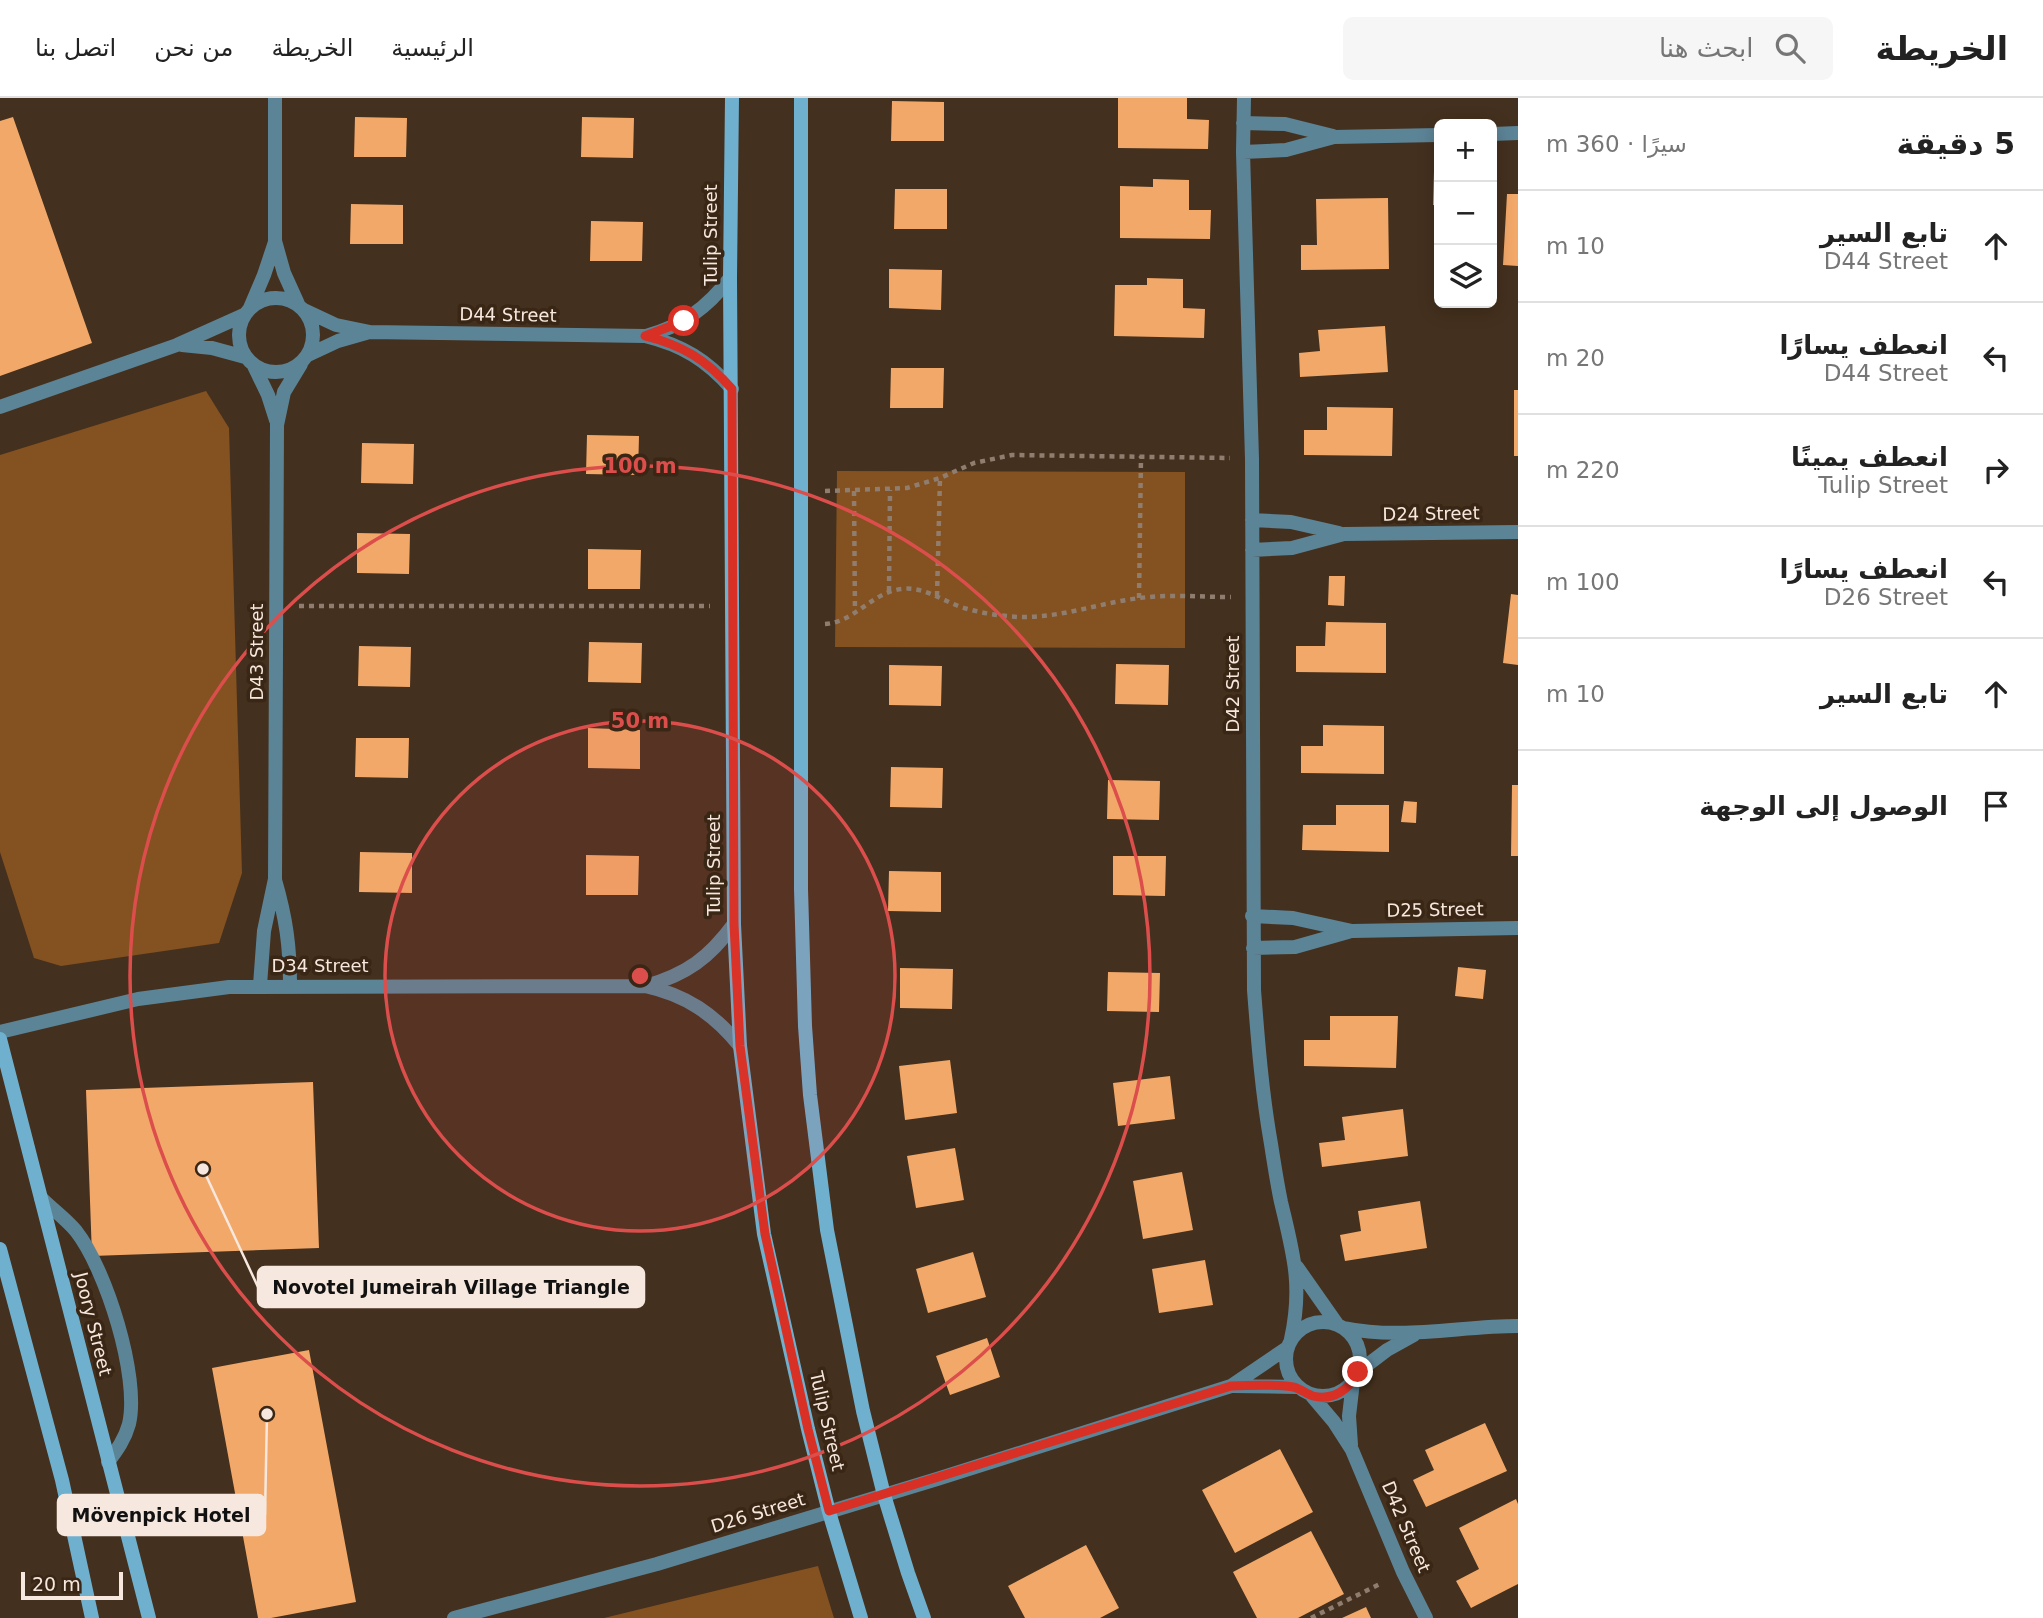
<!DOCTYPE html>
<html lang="ar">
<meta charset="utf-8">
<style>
body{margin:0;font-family:"DejaVu Sans","Noto Naskh Arabic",sans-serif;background:#f6f6f6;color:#222;direction:rtl}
.controls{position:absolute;right:21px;top:21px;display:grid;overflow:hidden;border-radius:10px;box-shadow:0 4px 18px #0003}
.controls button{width:63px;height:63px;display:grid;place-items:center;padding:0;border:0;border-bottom:2px solid #e0e0e0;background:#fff;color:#222;font:35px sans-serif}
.scale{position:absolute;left:21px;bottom:18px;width:102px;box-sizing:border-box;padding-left:7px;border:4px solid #f6e8de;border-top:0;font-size:19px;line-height:24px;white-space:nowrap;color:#f6e8de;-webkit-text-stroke:5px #3a2614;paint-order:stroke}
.stop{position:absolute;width:21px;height:21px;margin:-16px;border:5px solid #d93025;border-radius:50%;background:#fff}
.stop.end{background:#d93025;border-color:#fff;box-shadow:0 2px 7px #0008}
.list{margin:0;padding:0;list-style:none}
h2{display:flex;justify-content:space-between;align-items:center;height:91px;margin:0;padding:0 28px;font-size:30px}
h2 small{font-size:23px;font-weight:400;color:#767676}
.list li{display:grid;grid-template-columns:46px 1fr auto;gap:21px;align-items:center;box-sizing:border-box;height:112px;padding:0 28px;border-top:2px solid #e0e0e0}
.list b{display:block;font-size:26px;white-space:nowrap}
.list p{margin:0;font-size:23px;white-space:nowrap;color:#767676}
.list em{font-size:23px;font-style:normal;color:#767676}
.icon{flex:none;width:38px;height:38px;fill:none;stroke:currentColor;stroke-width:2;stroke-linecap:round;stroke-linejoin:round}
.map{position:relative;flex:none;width:1518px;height:1520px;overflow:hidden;direction:ltr}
header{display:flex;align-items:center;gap:42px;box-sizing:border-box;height:98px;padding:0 35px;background:#fff;border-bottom:2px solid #e0e0e0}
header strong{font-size:33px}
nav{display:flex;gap:38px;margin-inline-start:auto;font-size:24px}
.search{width:490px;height:63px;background:#f6f6f6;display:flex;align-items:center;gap:18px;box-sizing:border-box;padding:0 24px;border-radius:10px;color:#767676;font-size:26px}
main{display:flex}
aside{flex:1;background:#fff}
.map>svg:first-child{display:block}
.green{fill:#845121}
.building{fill:#f2a869}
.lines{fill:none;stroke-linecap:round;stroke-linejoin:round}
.path{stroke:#8f7e6f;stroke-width:4.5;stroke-dasharray:5 5;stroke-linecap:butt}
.lane{stroke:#5c8497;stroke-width:14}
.street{stroke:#5c8497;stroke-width:14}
.secondary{stroke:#6fb0cf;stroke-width:14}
.route{stroke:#d93025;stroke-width:9}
.ring{fill:none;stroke:#dc4e4c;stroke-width:3.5}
.labels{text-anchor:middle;stroke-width:7;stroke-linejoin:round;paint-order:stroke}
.street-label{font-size:18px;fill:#f6e8de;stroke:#3a2614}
.centre{fill:#dc4e4c;stroke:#3a2614;stroke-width:3.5}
.ring-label{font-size:21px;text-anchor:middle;font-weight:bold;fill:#dc4e4c;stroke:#3a2614;stroke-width:7;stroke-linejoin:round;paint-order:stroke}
.leader{fill:none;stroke:#f6e8de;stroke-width:2.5}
.callout-dot{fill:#f6e8de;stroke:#3a2614;stroke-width:2.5}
.callout{fill:#f6e8de;stroke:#f6e8de;stroke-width:2.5}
.callout-label{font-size:19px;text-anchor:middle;font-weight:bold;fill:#111}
</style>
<header>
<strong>الخريطة</strong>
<div class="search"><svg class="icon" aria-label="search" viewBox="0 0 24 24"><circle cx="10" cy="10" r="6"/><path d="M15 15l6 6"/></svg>ابحث هنا</div>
<nav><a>الرئيسية</a><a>الخريطة</a><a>من نحن</a><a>اتصل بنا</a></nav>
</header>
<main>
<aside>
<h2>5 دقيقة<small>سيرًا · 360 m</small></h2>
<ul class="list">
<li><svg class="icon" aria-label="ahead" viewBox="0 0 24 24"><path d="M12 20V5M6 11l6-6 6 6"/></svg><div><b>تابع السير</b><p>D44 Street</p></div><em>10 m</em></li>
<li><svg class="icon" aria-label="left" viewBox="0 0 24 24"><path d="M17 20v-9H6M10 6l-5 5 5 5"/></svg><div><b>انعطف يسارًا</b><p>D44 Street</p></div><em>20 m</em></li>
<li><svg class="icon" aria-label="right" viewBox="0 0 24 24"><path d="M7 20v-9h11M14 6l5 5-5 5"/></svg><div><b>انعطف يمينًا</b><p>Tulip Street</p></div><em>220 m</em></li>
<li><svg class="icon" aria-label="left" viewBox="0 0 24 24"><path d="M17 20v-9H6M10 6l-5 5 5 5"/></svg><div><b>انعطف يسارًا</b><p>D26 Street</p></div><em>100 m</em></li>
<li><svg class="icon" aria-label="ahead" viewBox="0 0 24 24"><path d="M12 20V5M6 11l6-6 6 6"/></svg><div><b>تابع السير</b></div><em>10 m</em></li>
<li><svg class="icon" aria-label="arrive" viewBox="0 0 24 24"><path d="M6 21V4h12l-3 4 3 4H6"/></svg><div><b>الوصول إلى الوجهة</b></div></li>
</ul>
</aside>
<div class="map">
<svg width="1518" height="1520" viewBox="0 0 1518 1520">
<rect width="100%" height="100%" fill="#44301e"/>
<path class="green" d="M206 293 229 330 242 775 219 845 61 868 34 860 0 754V357Z
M837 373 1185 374V550L835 549Z
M818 1468 834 1520H604Z"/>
<path class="building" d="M1118 0H1187V21L1209 22 1208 51 1118 50Z
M892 3 944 4V43H891Z
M13 19 92 245 0 278V23Z
M355 19 407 20 406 59H354Z
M582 19 634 20 633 60 581 59Z
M1434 73H1439V108L1433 107Z
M1153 81 1189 82V112H1211L1210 141 1120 140V88L1153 89Z
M895 91H947V131H894Z
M1507 96H1518V168L1503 167Z
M1388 100 1389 171 1301 172V147H1317L1316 101Z
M351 106 403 107V146H350Z
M591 123 643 124 642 163H590Z
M889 171 942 172 941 212 889 210Z
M1147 180 1183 181V210L1205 211 1204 240 1114 238 1115 187H1147Z
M1385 228 1388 274 1300 279 1299 255 1320 253 1318 232Z
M891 270H944L943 310H890Z
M1514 292H1518V358H1514Z
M1327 309 1393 310 1392 358 1304 357V332H1327Z
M587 337 639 338 638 377 586 376Z
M362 345 414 346 413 386 361 385Z
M357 435 410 436 409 476 357 475Z
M588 451 641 452 640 491H588Z
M1329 478H1345L1344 508 1328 507Z
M1511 496 1518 497V567L1503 565Z
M1326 524 1386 525V575L1296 574V548H1325Z
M589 544 642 545 641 585 588 584Z
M359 548 411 549 410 589 358 588Z
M1116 566 1169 567 1168 607 1115 606Z
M889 567 942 568 941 608 889 607Z
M1323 627 1384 628V676L1301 675V648H1323Z
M588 630 640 632V671L588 670Z
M356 640H409L408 680 355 679Z
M891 669 943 670 942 710 890 709Z
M1108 682 1160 683 1159 722 1107 721Z
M1512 687H1518V758H1511Z
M1404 703 1417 704 1416 725 1401 724Z
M1336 707H1389V754L1302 752 1303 727H1336Z
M360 754 412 755V795L359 794Z
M586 757 639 758 638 797H586Z
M1113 758H1166L1165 798 1113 797Z
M889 773 941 774V814L888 813Z
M1458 869 1486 872 1483 901 1455 898Z
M900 870 953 871 952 911 900 910Z
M1108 874 1160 875 1159 914 1107 913Z
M1330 918H1398L1396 970 1304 968V942H1330Z
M950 962 957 1015 905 1022 899 968Z
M1170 978 1175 1021 1118 1028 1113 985Z
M313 984 319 1150 92 1158 86 992Z
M1403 1011 1408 1058 1322 1069 1319 1045 1345 1042 1342 1019Z
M955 1050 964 1102 916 1110 907 1058Z
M1182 1074 1193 1132 1143 1141 1133 1083Z
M1420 1103 1427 1150 1345 1163 1340 1137 1361 1133 1358 1113Z
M973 1154 986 1199 928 1215 916 1171Z
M1205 1162 1213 1207 1159 1215 1152 1171Z
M987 1240 1000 1279 950 1297 936 1258Z
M309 1252 356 1504 271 1520H258L212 1270Z
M1485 1325 1507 1373 1426 1409 1413 1382 1434 1372 1425 1352Z
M1280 1351 1313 1414 1235 1455 1202 1392Z
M1516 1401 1518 1406V1486L1471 1510 1456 1483 1479 1471 1459 1430Z
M1311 1433 1344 1496 1298 1520H1257L1233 1474Z
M1086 1447 1119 1510 1100 1520H1025L1008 1488Z
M1366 1509 1371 1520H1342Z"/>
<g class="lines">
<path class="path" d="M825 393 907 390 940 380 974 365 1012 357 1230 360
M854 393 855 516
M889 493 890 392
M937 498 940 380
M1139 500 1141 358
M299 508H710
M825 526C855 524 871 495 901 491 923 488 941 502 961 509 980 515 1000 518 1019 519 1061 520 1099 505 1140 500 1170 496 1200 499 1231 499
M1311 1520 1382 1485"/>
<path class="lane" d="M41 1100C52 1111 66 1121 76 1133 106 1171 140 1279 129 1326 125 1341 117 1352 108 1364"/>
<path class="street" d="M275 0V143L284 175 298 206
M1244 0 1243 54 1252 361 1254 892C1258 944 1262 995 1271 1046 1274 1065 1277 1085 1281 1104 1293 1155 1303 1187 1291 1241
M1243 25 1285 26 1333 38
M1492 36 1518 35
M1243 54 1286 52 1334 39 1439 37
M239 237a37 37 0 1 1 74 0a37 37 0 1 1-74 0Z
M250 210 264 177 275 144
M304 212 336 227 370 234 645 238C682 247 707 262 732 291
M646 238C682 228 707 210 730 180
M182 247 212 250 245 259
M308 257 338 243 366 235
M254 268 268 297 276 322
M0 309 177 247 244 217
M1252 422 1291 424 1339 435
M1252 452 1292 450 1344 436 1518 434
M275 782C286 820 290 848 290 887
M1252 818 1293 820 1352 833 1518 830
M1253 850 1295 849 1348 834
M260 887 264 833 275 781 277 327 284 294 301 266
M646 888C687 876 709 860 734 826
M0 934 138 901 229 889 645 888C686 897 714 916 740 948
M1297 1169 1337 1226
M1286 1261a37 37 0 1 1 74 0a37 37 0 1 1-74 0Z
M1344 1230C1402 1242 1460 1228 1518 1228
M1358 1274 1387 1252 1414 1237
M1233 1288 1297 1289
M1312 1298 1334 1324 1352 1352 1403 1474 1426 1520
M1351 1347 1349 1318 1353 1284
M454 1520 657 1466 937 1381 1231 1288 1287 1250"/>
<path class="secondary" d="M732 0 730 180 734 826 740 948 764 1136 808 1331 829 1414 861 1520
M801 0V791L805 928 810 997 827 1132 863 1313 884 1397 908 1475 924 1520
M0 941 149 1520
M0 1151 62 1382 92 1520"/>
</g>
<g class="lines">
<path class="route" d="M684 223 645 238C682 247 707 262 732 291L734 826 740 948 765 1136 808 1331 829 1413 1231 1288C1252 1287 1273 1286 1293 1289 1300 1290 1306 1296 1313 1298 1333 1303 1350 1291 1358 1274"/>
</g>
<circle cx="640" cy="878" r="255" fill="#dc4e4c" fill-opacity=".12"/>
<g class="ring">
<circle cx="640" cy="878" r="255"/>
<circle cx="640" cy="878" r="510"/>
</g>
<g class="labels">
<g class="street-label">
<text transform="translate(711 137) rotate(-90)" y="6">Tulip Street</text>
<text transform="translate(508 217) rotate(1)" y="6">D44 Street</text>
<text transform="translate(1431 416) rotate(-1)" y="6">D24 Street</text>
<text transform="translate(257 554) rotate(-90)" y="6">D43 Street</text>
<text transform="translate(1233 586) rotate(-90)" y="6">D42 Street</text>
<text transform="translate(714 767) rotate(-90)" y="6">Tulip Street</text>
<text transform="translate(1435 812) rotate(-1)" y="6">D25 Street</text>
<text x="320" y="874">D34 Street</text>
<text transform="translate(93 1226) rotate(76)" y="6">Joory Street</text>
<text transform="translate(827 1323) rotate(77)" y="6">Tulip Street</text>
<text transform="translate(758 1415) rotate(-17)" y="6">D26 Street</text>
<text transform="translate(1406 1429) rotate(67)" y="6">D42 Street</text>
</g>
</g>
<circle cx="640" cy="878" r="10" class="centre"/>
<g class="ring-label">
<text x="640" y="375">100 m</text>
<text x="640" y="630">50 m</text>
</g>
<path class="leader" d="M203 1071L258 1189M267 1316L265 1417"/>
<g class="callout-dot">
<circle cx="203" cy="1071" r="7"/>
<circle cx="267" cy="1316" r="7"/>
</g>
<g class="callout">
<rect x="258" y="1169" width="386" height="40" rx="7"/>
<rect x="58" y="1397" width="207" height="40" rx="7"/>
</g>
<g class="callout-label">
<text x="451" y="1196">Novotel Jumeirah Village Triangle</text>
<text x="161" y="1424">Mövenpick Hotel</text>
</g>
</svg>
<div class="controls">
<button>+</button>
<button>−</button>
<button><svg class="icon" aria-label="layers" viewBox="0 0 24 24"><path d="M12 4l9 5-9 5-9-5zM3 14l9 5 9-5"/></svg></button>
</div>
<div class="scale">20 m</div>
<div class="stop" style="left:684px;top:223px"></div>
<div class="stop end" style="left:1358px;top:1274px"></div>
</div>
</main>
